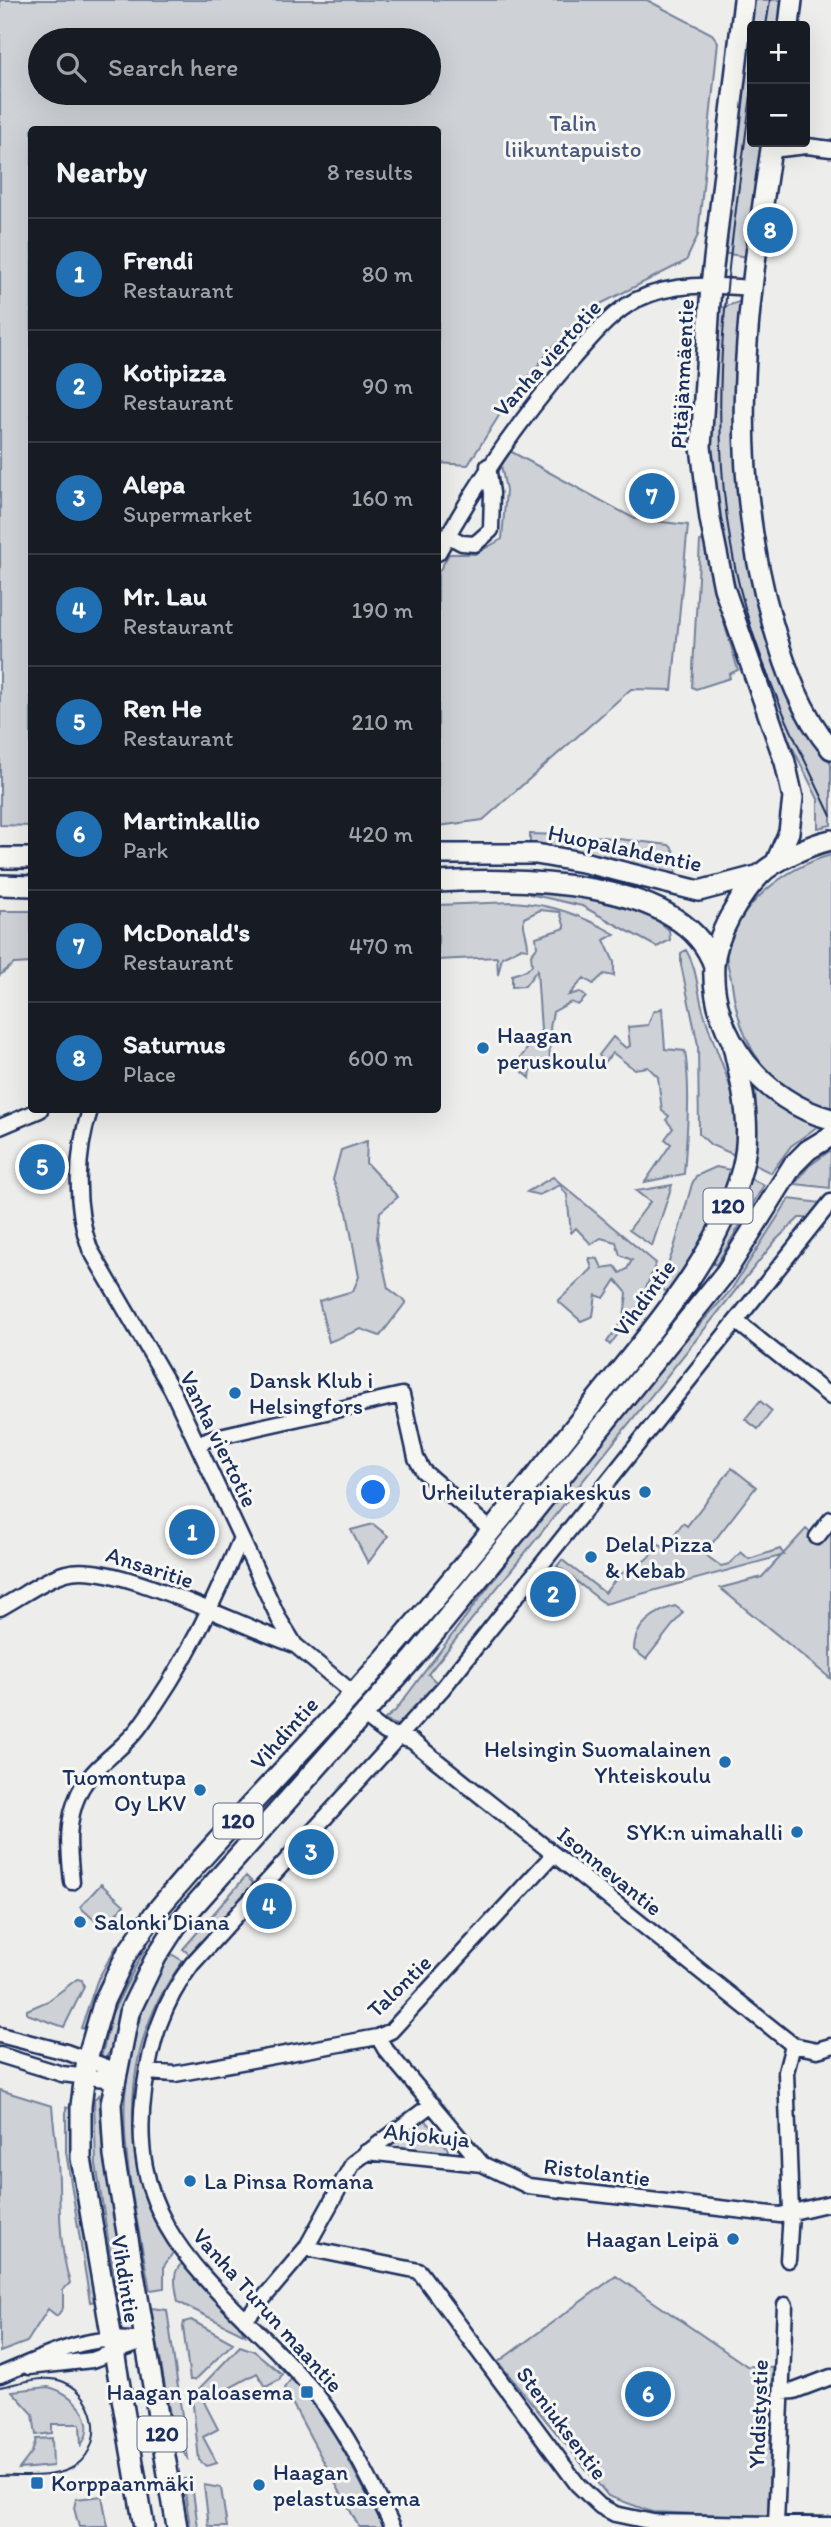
<!DOCTYPE html>
<meta charset="utf-8">
<style>
body{margin:0;font-family:Itim,sans-serif;background:#242831;color:#f1f3f6}
.controls{position:absolute;right:21px;top:21px;display:grid;overflow:hidden;border-radius:7px;box-shadow:0 7px 28px #0002}
.controls button{width:63px;height:63px;display:grid;place-items:center;padding:0;border:0;border-bottom:2px solid #363941;background:#171b24;color:#f1f3f6;font:35px sans-serif}
.you{position:absolute;left:374px;top:1493px;width:24px;height:24px;margin:-18px;border:5px solid #fff;border-radius:50%;background:#1a73e8;box-shadow:0 0 0 10px #1a73e833}
.badge{display:grid;place-items:center;width:46px;height:46px;border-radius:50%;background:#1f6fb2;color:#fff;font-size:23px;font-weight:700}
.pin{position:absolute;translate:-50% -50%;border:4px solid #fff;box-shadow:0 2px 7px #0006}
.list{margin:0;padding:0;list-style:none}
h2{display:flex;justify-content:space-between;align-items:center;height:91px;margin:0;padding:0 28px;font-size:30px}
h2 small{font-size:23px;font-weight:400;color:#9ea1a6}
.list li{display:grid;grid-template-columns:46px 1fr auto;gap:21px;align-items:center;box-sizing:border-box;height:112px;padding:0 28px;border-top:2px solid #363941}
.list b{display:block;font-size:26px;white-space:nowrap}
.list p{margin:0;font-size:23px;white-space:nowrap;color:#9ea1a6}
.list em{font-size:23px;font-style:normal;color:#9ea1a6}
.icon{flex:none;width:38px;height:38px;fill:none;stroke:currentColor;stroke-width:2;stroke-linecap:round;stroke-linejoin:round}
.map{position:relative;flex:none;width:831px;height:2527px;overflow:hidden}
.search{position:absolute;background:#171b24;box-shadow:0 7px 28px #0002;left:28px;top:28px;width:413px;height:77px;display:flex;align-items:center;gap:18px;box-sizing:border-box;padding:0 24px;border-radius:38px;color:#9ea1a6;font-size:26px}
.panel{position:absolute;background:#171b24;box-shadow:0 7px 28px #0002;left:28px;top:126px;width:413px;height:987px;border-radius:7px}
.map>svg:first-child{display:block}
.green{fill:#ced2d7;stroke:#74809a;stroke-width:2;fill-rule:evenodd}
.lines{fill:none;stroke-linecap:round;stroke-linejoin:round}
.minor-casing{stroke:#1b2f5e;stroke-width:19}
.major-casing{stroke:#1b2f5e;stroke-width:24}
.minor{stroke:#f6f6f2;stroke-width:14}
.major{stroke:#f6f6f2;stroke-width:19}
.tram{stroke:#1b2f5e;stroke-width:2}
.poi-dot{fill:#1f6fb2;stroke:#f6f6f2;stroke-width:2.5}
.labels{text-anchor:middle;stroke-width:6;stroke-linejoin:round;paint-order:stroke}
.shield{fill:#f6f6f2;stroke:#5d6b8a;stroke-width:2}
.shield-label{font-size:21px;font-weight:bold;fill:#1b2f5e}
.park-label{font-size:23px;fill:#48587c;stroke:#f6f6f2}
.street-label{font-size:23px;fill:#1b2f5e;stroke:#f6f6f2}
.poi-label{font-size:23px;fill:#1b2f5e;stroke:#f6f6f2;text-anchor:start}
</style>
<div class="map">
<svg width="831" height="2527" viewBox="0 0 831 2527">
<rect width="100%" height="100%" fill="#edeeec"/>
<filter id="ink" filterUnits="userSpaceOnUse"><feTurbulence type="fractalNoise" baseFrequency=".0143" numOctaves="2"/><feDisplacementMap in="SourceGraphic" scale="14" xChannelSelector="R" yChannelSelector="G"/><feConvolveMatrix kernelMatrix="1 2 1 2 8 2 1 2 1" color-interpolation-filters="sRGB"/></filter>
<g filter="url(#ink)">
<path class="green" d="M0 0H647L712 34 718 42 698 235 686 261 602 303 553 347 507 403 468 465 438 463V130H32L31 826 0 825ZM429 40V93H40V40Z
M753 0H786L784 26H752V142H765L749 257 721 253Z
M739 302 743 303 742 498 816 745 831 763V825L818 828V799L779 720 745 636 721 542 709 437 717 309Z
M510 451 635 519 688 525 672 690 631 689 483 820 438 826V573L449 554H475L502 539 506 490 501 465Z
M705 540 714 588 738 670 729 674 730 678 696 689 692 687 700 541Z
M530 834 594 836 669 845C677 851 678 867 675 876L588 853 530 843Z
M831 855V1109C768 1090 740 1047 732 984 731 975 725 961 727 953 737 904 785 868 831 855Z
M529 890C570 894 639 900 669 930L670 940 657 947 582 906 529 894Z
M513 902C552 904 581 915 615 934L604 940 614 962V976L604 974 593 984 584 978 569 995 580 992 586 997 578 1005 571 1002 553 1012C549 1028 548 1049 551 1064L532 1061 530 1078 515 1065 541 1030 537 970 525 986 512 987V975L527 970 532 965 531 954 537 947 536 937 565 928 560 912 540 910 524 918C522 930 529 937 528 949L520 948 502 957 498 975 497 957 438 960V905Z
M0 911H31L32 963 14 964 0 975Z
M686 950C698 970 697 992 704 1013 720 1069 743 1092 735 1155L711 1145 699 1134 698 1045 681 965V953Z
M662 1008 665 1049 685 1051C691 1092 687 1132 684 1174L645 1182 671 1144 665 1139 673 1128 666 1120 669 1116 662 1111 658 1077 648 1067 634 1069 613 1053 604 1062 599 1055 613 1037 626 1048 630 1046 628 1027 648 1025 653 1012Z
M755 1086 775 1104 818 1126 791 1146 771 1173 753 1164 757 1140Z
M367 1141 366 1163 398 1197 380 1212 377 1238 388 1288 406 1302 380 1336 361 1329 329 1342 319 1301 353 1291 359 1277 347 1212 333 1180 341 1150Z
M831 1150 830 1188 795 1184 809 1166Z
M716 1167 731 1170C719 1216 694 1254 668 1292L659 1288 674 1248 692 1184 696 1176Z
M553 1177 656 1263 639 1305 610 1345 607 1342 624 1318 627 1293 616 1280 604 1298 596 1295 593 1316 581 1321 558 1301 592 1269 589 1258 598 1259 602 1268 615 1266 620 1273 627 1269 632 1260 620 1255 616 1242 601 1238 591 1244 576 1228 571 1233 567 1195 560 1185 539 1195 527 1192Z
M749 1178 764 1185 716 1265 710 1262 731 1227Z
M672 1185 652 1246 629 1230 650 1202 636 1191Z
M789 1199 821 1203 809 1218H799L776 1240 428 1674 437 1683 405 1721 399 1726 384 1720 395 1711 536 1523 652 1377 731 1290Z
M760 1401 772 1411 758 1429 745 1419Z
M732 1468 756 1487 704 1554 721 1566 729 1564 741 1552 749 1559 780 1549 784 1555 605 1604 557 1566 562 1560 605 1593C610 1587 617 1576 624 1572 642 1562 646 1563 659 1544L664 1548 683 1523 687 1526Z
M373 1524 388 1536 368 1563 351 1530Z
M806 1529 817 1537 831 1530V1679L720 1588 762 1577Z
M675 1606 683 1612 646 1659 634 1650C634 1625 654 1612 675 1606Z
M246 1876 255 1885 190 1955 183 1949Z
M101 1884 124 1905 103 1928 80 1907Z
M150 1938 155 1942 115 2045 105 2058H101L112 2013Z
M117 1945 121 1947 105 1977 84 2029 81 2028 97 1981Z
M168 1952 183 1961C129 2032 119 2126 151 2209 156 2224 166 2238 174 2251L164 2266V2288L150 2290C125 2155 101 2081 168 1952Z
M77 1979 82 1980 84 1987 64 2027 27 2014V2010L48 2001Z
M0 2090 52 2106C54 2132 59 2159 59 2184 60 2219 60 2249 70 2283L63 2290V2308L57 2316 48 2309 27 2342 0 2352Z
M99 2095 103 2151 128 2300 118 2301 96 2164 94 2099Z
M66 2107 70 2108 73 2168 95 2301 90 2302 66 2152Z
M424 2119 448 2149 446 2153 392 2147 390 2143Z
M183 2263 233 2314 245 2335 178 2302C176 2288 170 2271 183 2263Z
M616 2276 747 2366 773 2367 768 2517 652 2512 608 2496 498 2362Z
M151 2308 167 2310 188 2458 175 2443Z
M191 2320 233 2343 195 2380H190L183 2327 184 2322Z
M240 2346 254 2351 282 2374 279 2380 266 2387 257 2373 204 2402 218 2429 203 2437 217 2463 206 2466 199 2460 192 2396Z
M292 2378 326 2418 384 2527H359L284 2388Z
M48 2387C72 2392 100 2420 81 2445L80 2424H52V2433L36 2435 33 2414 12 2391Z
M52 2438 53 2466 19 2469 32 2452 36 2439Z
M191 2478 198 2527H190L183 2479Z
M204 2485 221 2488 227 2527H209Z
M102 2496 108 2527H79L74 2508 76 2499Z"/>
<g class="lines">
<defs>
<path id="minor" d="M771 150 807 146 831 149
M447 535 462 543 475 544 491 530 492 493 488 466
M438 553C477 482 520 418 574 357 592 337 611 313 636 300 673 282 712 285 751 288
M90 1110C76 1153 74 1205 90 1249L172 1390 279 1619 295 1645 354 1694
M0 1127 40 1110
M736 1321 831 1397
M198 1444 211 1438 402 1395 416 1458 423 1471 491 1530
M817 1537 831 1519
M0 1608C21 1597 44 1579 66 1573 113 1559 243 1628 295 1645
M364 1716 385 1732 412 1741 793 2045 817 2050 831 2046
M72 1882C69 1851 65 1823 79 1793 91 1767 123 1750 140 1726 186 1664 211 1608 241 1538
M0 2035 66 2052 115 2070
M378 2037 385 2049 482 2164 528 2186 780 2215 831 2203
M0 2055 62 2074 114 2080
M147 2072 175 2074 378 2037 391 2031 553 1855
M366 2152 482 2164
M306 2248 419 2271 578 2485 600 2506 615 2514 653 2522 831 2525
M788 2260 791 2213 786 2072 793 2045
M245 2320 306 2248 353 2163 432 2104
M29 2367 92 2360 145 2341
M0 2375C57 2352 82 2334 146 2341
M782 2392 794 2391 831 2377
M776 2524 785 2305
M393 2527C371 2482 348 2434 316 2394 233 2293 123 2243 144 2091 151 2042 162 2004 192 1964L443 1688 831 1202"/>
<path id="major" d="M744 0 711 285 701 447 710 519 724 588 785 762 793 798 789 832 776 862
M789 26 792 0
M772 142C747 310 724 458 773 625 786 670 801 713 831 749
M831 840C812 844 773 861 760 875 739 897 716 934 714 965 710 1036 764 1102 831 1119
M438 854H536L587 863 699 891 760 875
M0 858H32
M438 882C514 878 684 877 714 966
M0 885 32 886
M144 2527 81 2158V2106L87 2059 104 2001 127 1953 154 1914C217 1837 288 1767 354 1693 437 1600 515 1502 592 1405 649 1333 718 1259 742 1169 753 1127 742 1086 733 1046
M177 2527 114 2156 111 2104 129 2013 156 1957 176 1926 414 1658 517 1532 726 1272 793 1165 808 1150 831 1136"/>
</defs>
<use href="#minor" class="minor-casing"/>
<use href="#major" class="major-casing"/>
<use href="#minor" class="minor"/>
<use href="#major" class="major"/>
<path class="tram" d="M766 26 770 0
M752 87C731 255 699 421 740 589 760 669 796 742 831 816
M0 2387C20 2383 44 2374 64 2382 100 2397 106 2451 70 2469 49 2479 22 2475 0 2476"/>
</g>
</g>
<g class="poi-dot">
<circle cx="483" cy="1048" r="7"/>
<circle cx="235" cy="1393" r="7"/>
<circle cx="645" cy="1492" r="7"/>
<circle cx="591" cy="1557" r="7"/>
<circle cx="725" cy="1762" r="7"/>
<circle cx="200" cy="1790" r="7"/>
<circle cx="797" cy="1832" r="7"/>
<circle cx="80" cy="1922" r="7"/>
<circle cx="190" cy="2181" r="7"/>
<circle cx="733" cy="2239" r="7"/>
<rect x="300" y="2385" width="14" height="14" rx="3.5"/>
<rect x="30" y="2476" width="14" height="14" rx="3.5"/>
<circle cx="259" cy="2485" r="7"/>
</g>
<g class="labels">
<g class="shield">
<rect x="703.5" y="1188.5" width="49" height="35" rx="5"/>
<rect x="213.5" y="1803.5" width="49" height="35" rx="5"/>
<rect x="137.5" y="2416.5" width="49" height="35" rx="5"/>
</g>
<g class="shield-label">
<text x="728" y="1213">120</text>
<text x="238" y="1828">120</text>
<text x="162" y="2441">120</text>
</g>
<g class="park-label">
<text x="573" y="131">Talin<tspan x="573" dy="26">liikuntapuisto</tspan></text>
</g>
<g class="street-label">
<text transform="translate(547 358) rotate(-48)" y="8">Vanha viertotie</text>
<text transform="translate(682 374) rotate(-87)" y="8">Pitäjänmäentie</text>
<text transform="translate(625 848) rotate(12)" y="8">Huopalahdentie</text>
<text transform="translate(644 1298) rotate(-54)" y="8">Vihdintie</text>
<text transform="translate(219 1439) rotate(64)" y="8">Vanha viertotie</text>
<text transform="translate(150 1567) rotate(18)" y="8">Ansaritie</text>
<text transform="translate(284 1733) rotate(-48)" y="8">Vihdintie</text>
<text transform="translate(610 1871) rotate(39)" y="8">Isonnevantie</text>
<text transform="translate(399 1986) rotate(-44)" y="8">Talontie</text>
<text transform="translate(427 2135) rotate(6)" y="8">Ahjokuja</text>
<text transform="translate(597 2172) rotate(7)" y="8">Ristolantie</text>
<text transform="translate(126 2279) rotate(81)" y="8">Vihdintie</text>
<text transform="translate(268 2310) rotate(48)" y="8">Vanha Turun maantie</text>
<text transform="translate(758 2414) rotate(-88)" y="8">Yhdistystie</text>
<text transform="translate(562 2423) rotate(53)" y="8">Steniuksentie</text>
</g>
<g class="poi-label">
<text x="497" y="1043">Haagan<tspan x="497" dy="26">peruskoulu</tspan></text>
<text x="249" y="1388">Dansk Klub i<tspan x="249" dy="26">Helsingfors</tspan></text>
<text x="631" y="1500" text-anchor="end">Urheiluterapiakeskus</text>
<text x="605" y="1552">Delal Pizza<tspan x="605" dy="26">&amp; Kebab</tspan></text>
<text x="711" y="1757" text-anchor="end">Helsingin Suomalainen<tspan x="711" dy="26">Yhteiskoulu</tspan></text>
<text x="186" y="1785" text-anchor="end">Tuomontupa<tspan x="186" dy="26">Oy LKV</tspan></text>
<text x="783" y="1840" text-anchor="end">SYK:n uimahalli</text>
<text x="94" y="1930">Salonki Diana</text>
<text x="204" y="2189">La Pinsa Romana</text>
<text x="719" y="2247" text-anchor="end">Haagan Leipä</text>
<text x="293" y="2400" text-anchor="end">Haagan paloasema</text>
<text x="273" y="2480">Haagan<tspan x="273" dy="26">pelastusasema</tspan></text>
<text x="51" y="2491">Korppaanmäki</text>
</g>
</g>
</svg>
<div class="controls">
<button>+</button>
<button>−</button>
</div>
<div class="you"></div>
<div class="pin badge" style="left:192px;top:1532px">1</div>
<div class="pin badge" style="left:553px;top:1594px">2</div>
<div class="pin badge" style="left:311px;top:1852px">3</div>
<div class="pin badge" style="left:269px;top:1906px">4</div>
<div class="pin badge" style="left:42px;top:1167px">5</div>
<div class="pin badge" style="left:648px;top:2394px">6</div>
<div class="pin badge" style="left:652px;top:496px">7</div>
<div class="pin badge" style="left:770px;top:230px">8</div>
<div class="search"><svg class="icon" aria-label="search" viewBox="0 0 24 24"><circle cx="10" cy="10" r="6"/><path d="M15 15l6 6"/></svg>Search here</div>
<section class="panel">
<h2>Nearby<small>8 results</small></h2>
<ul class="list">
<li><span class="badge">1</span><div><b>Frendi</b><p>Restaurant</p></div><em>80 m</em></li>
<li><span class="badge">2</span><div><b>Kotipizza</b><p>Restaurant</p></div><em>90 m</em></li>
<li><span class="badge">3</span><div><b>Alepa</b><p>Supermarket</p></div><em>160 m</em></li>
<li><span class="badge">4</span><div><b>Mr. Lau</b><p>Restaurant</p></div><em>190 m</em></li>
<li><span class="badge">5</span><div><b>Ren He</b><p>Restaurant</p></div><em>210 m</em></li>
<li><span class="badge">6</span><div><b>Martinkallio</b><p>Park</p></div><em>420 m</em></li>
<li><span class="badge">7</span><div><b>McDonald's</b><p>Restaurant</p></div><em>470 m</em></li>
<li><span class="badge">8</span><div><b>Saturnus</b><p>Place</p></div><em>600 m</em></li>
</ul>
</section>
</div>
